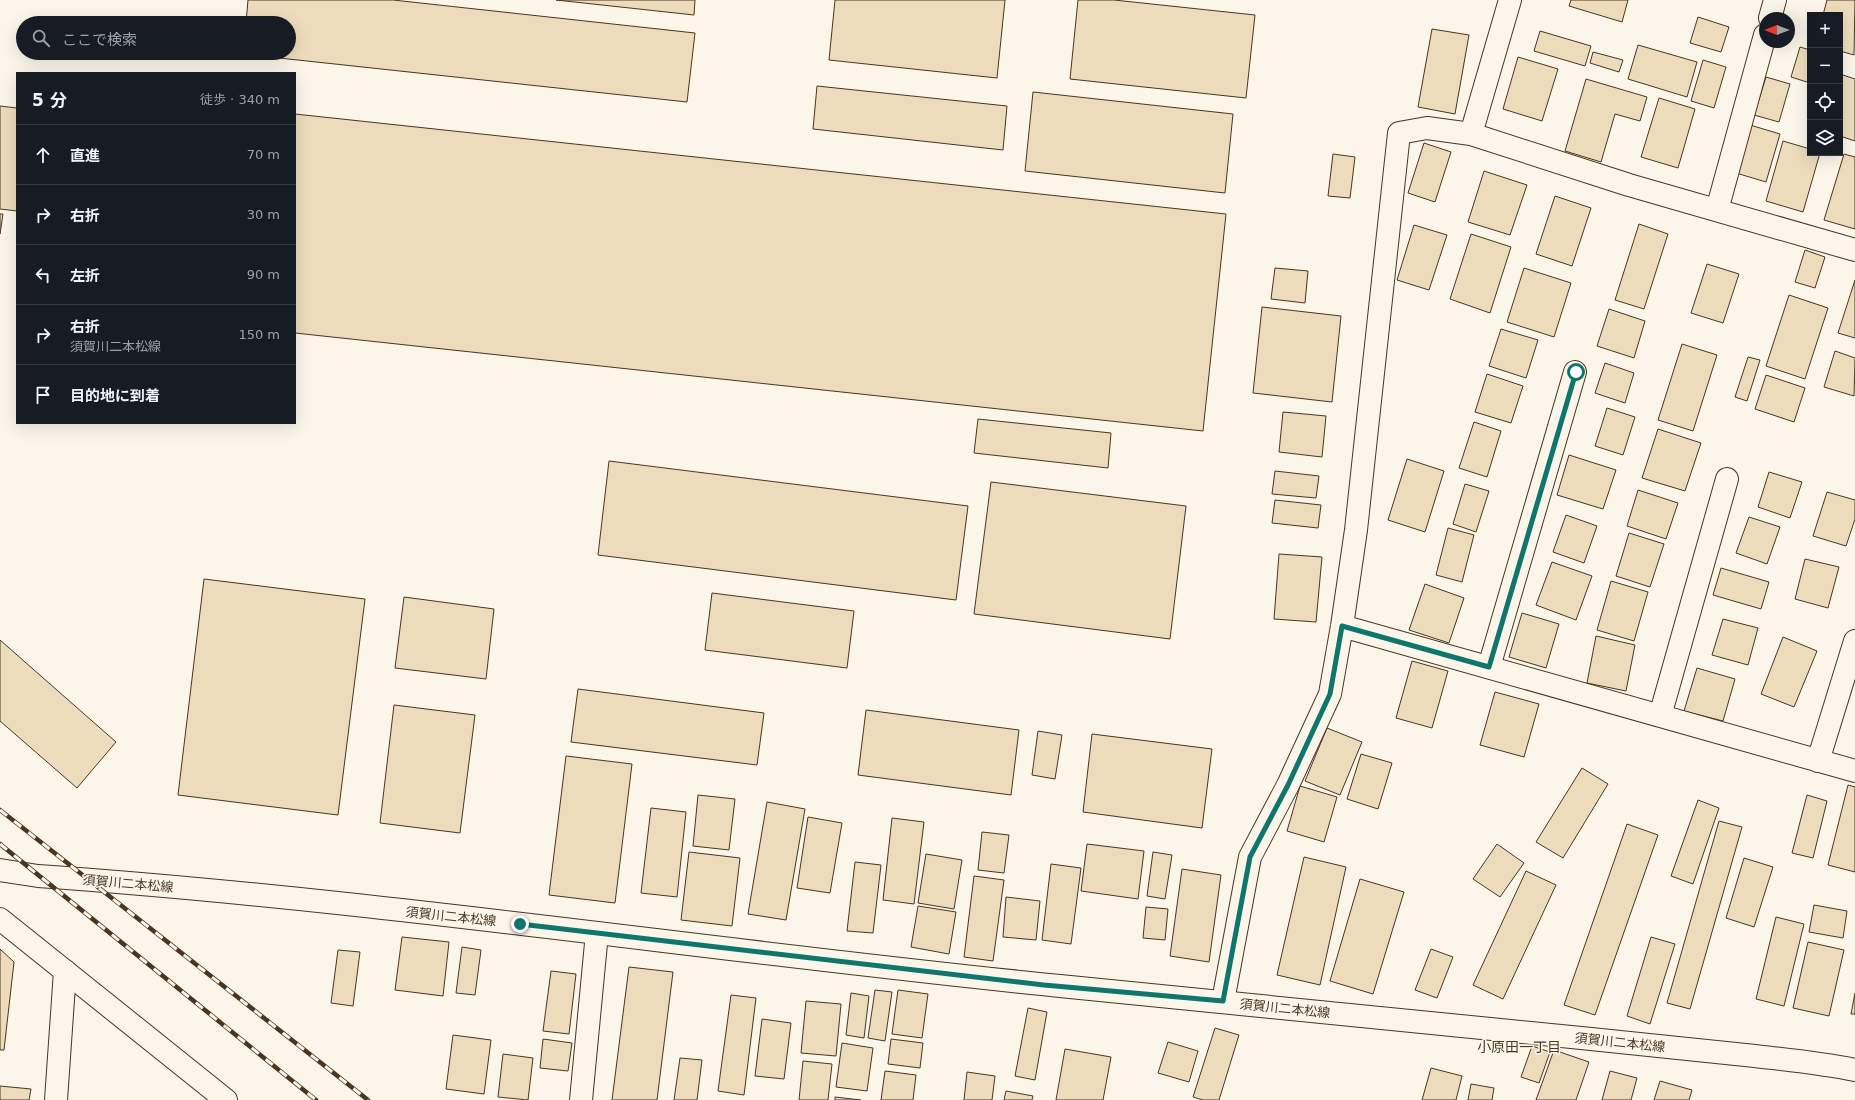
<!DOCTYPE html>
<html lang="ja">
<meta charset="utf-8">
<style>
body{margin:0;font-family:"DejaVu Sans","Noto Sans JP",sans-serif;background:#242831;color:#f1f3f6}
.controls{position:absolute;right:12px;top:12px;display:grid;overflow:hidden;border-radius:0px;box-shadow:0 4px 16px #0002}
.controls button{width:36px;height:36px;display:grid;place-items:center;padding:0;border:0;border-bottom:1px solid #363941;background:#171b24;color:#f1f3f6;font:20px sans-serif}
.compass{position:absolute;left:1759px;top:12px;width:36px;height:36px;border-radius:50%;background:#171b24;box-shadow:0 4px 16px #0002;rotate:270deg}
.stop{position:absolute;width:12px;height:12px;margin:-9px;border:3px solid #0f766e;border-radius:50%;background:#fff}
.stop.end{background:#0f766e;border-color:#fff;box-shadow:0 1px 4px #0008}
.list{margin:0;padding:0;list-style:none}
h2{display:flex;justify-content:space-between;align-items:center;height:52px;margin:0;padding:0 16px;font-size:17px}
h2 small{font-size:13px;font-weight:400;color:#9ea1a6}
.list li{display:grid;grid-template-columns:26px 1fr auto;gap:12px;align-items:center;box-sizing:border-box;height:60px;padding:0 16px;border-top:1px solid #363941}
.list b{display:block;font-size:15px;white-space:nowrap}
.list p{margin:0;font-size:13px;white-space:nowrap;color:#9ea1a6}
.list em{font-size:13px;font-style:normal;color:#9ea1a6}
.icon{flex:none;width:22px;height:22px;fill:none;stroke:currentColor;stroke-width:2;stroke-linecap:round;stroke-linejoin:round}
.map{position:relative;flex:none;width:1855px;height:1100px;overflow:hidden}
.search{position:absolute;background:#171b24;box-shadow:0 4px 16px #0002;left:16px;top:16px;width:280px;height:44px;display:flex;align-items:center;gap:10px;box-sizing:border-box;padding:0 14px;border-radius:22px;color:#9ea1a6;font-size:15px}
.panel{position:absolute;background:#171b24;box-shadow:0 4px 16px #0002;left:16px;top:72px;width:280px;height:352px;border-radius:0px}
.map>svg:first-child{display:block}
.building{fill:#ecdcbc;stroke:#4a3520}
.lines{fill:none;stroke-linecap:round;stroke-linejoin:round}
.minor-casing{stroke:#4a3520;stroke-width:24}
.tertiary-casing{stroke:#4a3520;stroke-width:24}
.secondary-casing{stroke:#4a3520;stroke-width:24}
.minor{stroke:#fbf6e9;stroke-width:22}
.tertiary{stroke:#fbf6e9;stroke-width:22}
.secondary{stroke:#fbf6e9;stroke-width:22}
.rail-casing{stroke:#4a3520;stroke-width:4.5}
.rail{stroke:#fbf6e9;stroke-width:3;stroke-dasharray:9;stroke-linecap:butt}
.route{stroke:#0f766e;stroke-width:5}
.labels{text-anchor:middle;stroke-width:3;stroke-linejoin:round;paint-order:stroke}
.street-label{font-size:13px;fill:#4a3520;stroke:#fbf6e9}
.neighbourhood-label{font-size:14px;fill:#4a3520;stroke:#fbf6e9}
</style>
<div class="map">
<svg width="1855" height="1100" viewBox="0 0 1855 1100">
<rect width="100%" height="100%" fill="#fbf6e9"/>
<path class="building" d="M248 0H393L695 33 687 102 242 54 289 53V23H246Z
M556 0H695L694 15Z
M835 0H1005L997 78 829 60Z
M1078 0H1114L1255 15 1246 98 1070 79Z
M1571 0H1628L1622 22 1569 6Z
M1827 0H1855L1854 55 1840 51V15H1823Z
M1698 17 1729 27 1721 52 1690 43Z
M1432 29 1469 35 1455 114 1418 107Z
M1540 31 1591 46 1585 66 1534 51Z
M1638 45 1697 62 1687 97 1628 79Z
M1800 47 1810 50V83L1791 77Z
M1593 52 1623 60 1619 72 1590 63Z
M1518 57 1558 69 1542 121 1503 109Z
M1703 60 1726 67 1714 108 1691 101Z
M1843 75 1855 79V141L1840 136V84Z
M1766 77 1790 84 1779 122 1754 115Z
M1586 79 1647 97 1640 121 1615 114 1601 162 1565 151Z
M817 86 1007 106 1003 150 813 129Z
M1033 92 1233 114 1225 193 1025 171Z
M1659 98 1695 109 1678 168 1641 157Z
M0 106 17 108V211L0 209Z
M295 114 1226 214 1203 431 295 333Z
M1750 125 1780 134 1766 182 1736 173Z
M1783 141 1810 149V153H1820L1803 212 1766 201Z
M1424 143 1451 152 1435 202 1408 193Z
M1333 154 1355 157 1350 198 1328 196Z
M1844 154 1855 157V229L1824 220Z
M1484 171 1527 185 1510 235 1468 222Z
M1555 196 1591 208 1572 266 1536 254Z
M0 214H3L0 234Z
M1639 224 1668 234 1644 309 1615 300Z
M1414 225 1447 235 1429 290 1397 280Z
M1471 234 1511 247 1490 313 1450 299Z
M1805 250 1825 257 1815 288 1795 282Z
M1707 264 1739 274 1723 323 1691 313Z
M1275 268 1308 271 1305 303 1271 299Z
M1524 268 1571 283 1554 337 1507 322Z
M1855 280V338L1838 333Z
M1789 295 1828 308 1805 379 1766 366Z
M1262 307 1341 316 1332 402 1253 393Z
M1609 309 1645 321 1634 358 1597 346Z
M1501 329 1538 340 1526 378 1489 366Z
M1682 344 1717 355 1693 431 1658 420Z
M1835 351 1855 358 1854 396 1824 387Z
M1748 357 1760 360 1747 401 1735 397Z
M1605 363 1634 373 1625 403 1595 393Z
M1487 374 1523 386 1511 423 1475 412Z
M1766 375 1805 388 1794 422 1755 409Z
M1607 408 1635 417 1623 455 1595 446Z
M1283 412 1326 416 1322 457 1279 452Z
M978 419 1111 433 1108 468 974 453Z
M1474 422 1501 431 1487 477 1459 468Z
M1658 429 1701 443 1685 491 1642 478Z
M1569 455 1616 470 1603 509 1557 495Z
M1407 459 1444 471 1425 532 1388 520Z
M609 461 968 506 956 600 598 555Z
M1275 471 1319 476 1316 498 1272 494Z
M1769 472 1802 482 1790 518 1758 507Z
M991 482 1186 506 1170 639 974 614Z
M1465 484 1489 491 1476 532 1453 524Z
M1638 490 1678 503 1666 539 1627 526Z
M1827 492 1855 500V519L1846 546 1813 536Z
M1275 500 1321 505 1318 528 1272 523Z
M1566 515 1597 526 1584 563 1553 552Z
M1749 517 1780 527 1767 564 1736 553Z
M1448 528 1474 535 1462 582 1436 575Z
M1629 533 1664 544 1650 587 1616 576Z
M1279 554 1322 557 1316 622 1274 619Z
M1805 559 1839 567 1828 608 1795 599Z
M1552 562 1592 576 1576 620 1536 605Z
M1721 568 1769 582 1761 609 1713 595Z
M204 579 365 599 338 815 178 795Z
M1611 581 1648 592 1634 641 1597 630Z
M1425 584 1464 598 1449 643 1409 630Z
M712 593 854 611 847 668 705 650Z
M404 597 494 609 486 679 395 668Z
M1522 613 1559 624 1546 668 1509 657Z
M1723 619 1758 628 1748 665 1712 655Z
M1596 636 1635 645 1626 691 1587 683Z
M1783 637 1817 651 1794 707 1761 694Z
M0 640 116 742 77 788 0 721Z
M1412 661 1448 671 1432 728 1396 718Z
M1697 668 1735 679 1723 721 1684 711Z
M578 689 764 713 757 765 571 742Z
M1495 692 1539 704 1524 757 1480 745Z
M394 705 475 715 460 833 380 823Z
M866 710 1019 730 1011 795 858 775Z
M1327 728 1362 742 1340 795 1305 781Z
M1038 731 1062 735 1055 779 1032 775Z
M1092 734 1212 749 1202 828 1083 812Z
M1361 754 1392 763 1378 809 1347 799Z
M566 756 632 764 615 903 549 895Z
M1582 768 1608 784 1563 858 1536 842Z
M1848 785 1855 787V872L1828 865Z
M1300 786 1337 797 1324 842 1287 831Z
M698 795 735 799 729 850 693 846Z
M1807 795 1827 801 1813 858 1792 853Z
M1698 800 1719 808 1693 884 1671 876Z
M767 802 805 809 786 920 748 914Z
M651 808 686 812 677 897 641 893Z
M808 817 842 823 830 893 797 888Z
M892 818 924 822 914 904 883 900Z
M1719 821 1742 827 1690 1009 1667 1003Z
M1627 824 1658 835 1595 1015 1564 1005Z
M982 832 1009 835 1004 873 978 870Z
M1087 844 1144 851 1138 899 1081 891Z
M1497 844 1524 863 1500 897 1473 879Z
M689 852 740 858 732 926 681 920Z
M1153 852 1172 855 1165 899 1147 896Z
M926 854 962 860 954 909 918 903Z
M1304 857 1346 867 1320 985 1277 975Z
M1744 858 1773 867 1754 927 1726 918Z
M855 862 881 865 873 933 847 931Z
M1051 864 1081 868 1071 944 1042 940Z
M1182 869 1221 875 1209 962 1170 956Z
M1526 871 1556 885 1503 999 1473 985Z
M974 876 1004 880 993 961 964 957Z
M1360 879 1404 892 1373 994 1330 981Z
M1006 897 1040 901 1036 940 1003 937Z
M1814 905 1847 911 1843 938 1809 932Z
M918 906 956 912 949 954 911 947Z
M1146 907 1168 909 1165 940 1143 938Z
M1776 917 1804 924 1784 1006 1756 999Z
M402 937 449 942 443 996 395 990Z
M1651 937 1675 944 1650 1024 1627 1016Z
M1808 942 1844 950 1829 1016 1793 1008Z
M462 947 481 950 475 995 456 993Z
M0 949 14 962 4 1050H0Z
M1431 949 1453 957 1437 998 1415 990Z
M338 950 360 952 353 1006 331 1003Z
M629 967 673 972 657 1100H612Z
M551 971 576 974 569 1034 543 1031Z
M875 990 892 992 885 1041 868 1038Z
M898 990 928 994 922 1038 892 1034Z
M851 993 869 996 864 1038 846 1035Z
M1855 993V1014H1851Z
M731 995 756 998 744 1095 718 1091Z
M806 1001 841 1004 836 1056 801 1053Z
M1028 1008 1047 1012 1035 1080 1015 1076Z
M762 1019 791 1023 784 1079 755 1076Z
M1215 1028 1239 1035 1219 1100H1203L1193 1097Z
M453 1035 491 1040 484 1094 446 1089Z
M543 1039 572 1043 568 1071 540 1068Z
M891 1039 923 1043 920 1068 888 1064Z
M1168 1042 1198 1051 1189 1082 1158 1073Z
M842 1043 873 1048 867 1091 836 1087Z
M1532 1046 1550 1052 1539 1083 1521 1077Z
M1065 1049 1111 1057 1103 1100H1056Z
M1554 1050 1589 1062 1576 1100H1536Z
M503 1054 533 1058 528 1100 498 1097Z
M680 1058 702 1060 697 1100H674Z
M803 1061 832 1064 828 1100H799Z
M1431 1068 1462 1076 1456 1100H1422Z
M885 1071 916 1075 913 1100H881Z
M1610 1071 1637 1078 1631 1100H1602Z
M967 1072 995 1076 992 1100H964Z
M1660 1081 1692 1090 1689 1100H1654Z
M1471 1084 1494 1088 1492 1100H1468Z
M0 1086 31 1089 29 1100H0Z
M1006 1091 1033 1096 1032 1100H1004Z
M835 1097 861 1100H835Z"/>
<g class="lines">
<defs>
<path id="minor" d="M1770 18 1775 0
M1471 134 1510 0
M1717 210 1765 35
M1342 626 1855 771
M1489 667 1575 372
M1660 716 1727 479
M1818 761 1855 641
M1223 1001 1250 857 1288 785 1330 694 1342 626 1356 530 1399 133 1427 128 1471 134 1629 185 1855 250
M56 1100 65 971
M581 1100 597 933"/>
<path id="tertiary" d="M0 919 226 1100"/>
<path id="secondary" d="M0 870 38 876C383 900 725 953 1070 987 1243 1005 1417 1021 1591 1039 1645 1045 1700 1050 1755 1056 1789 1060 1822 1063 1855 1070"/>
</defs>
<use href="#minor" class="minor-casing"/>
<use href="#tertiary" class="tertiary-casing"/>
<use href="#secondary" class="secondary-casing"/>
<use href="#minor" class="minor"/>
<use href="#tertiary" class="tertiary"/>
<use href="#secondary" class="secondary"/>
<defs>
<path id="rail" d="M0 810 368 1100
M0 844 316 1100"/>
</defs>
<use href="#rail" class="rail-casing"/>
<use href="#rail" class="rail"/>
</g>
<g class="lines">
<path class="route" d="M520 924 1044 985 1223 1001 1250 857 1288 785 1330 694 1342 626 1489 667 1576 372"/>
</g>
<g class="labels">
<g class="street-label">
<text transform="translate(128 883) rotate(5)" y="5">須賀川二本松線</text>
<text transform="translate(451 916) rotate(6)" y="5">須賀川二本松線</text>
<text transform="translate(1285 1008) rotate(6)" y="5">須賀川二本松線</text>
<text transform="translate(1620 1042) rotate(6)" y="5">須賀川二本松線</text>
</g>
<g class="neighbourhood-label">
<text x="1519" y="1052">小原田一丁目</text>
</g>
</g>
</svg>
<div class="controls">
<button>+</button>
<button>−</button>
<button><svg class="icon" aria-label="locate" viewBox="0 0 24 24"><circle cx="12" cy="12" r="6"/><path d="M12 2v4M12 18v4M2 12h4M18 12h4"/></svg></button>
<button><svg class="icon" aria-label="layers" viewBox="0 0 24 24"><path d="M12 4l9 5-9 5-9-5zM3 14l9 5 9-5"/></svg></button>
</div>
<svg class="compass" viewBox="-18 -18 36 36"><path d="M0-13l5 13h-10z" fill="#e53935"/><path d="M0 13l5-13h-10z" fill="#9ea1a6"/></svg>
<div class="stop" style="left:1576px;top:372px"></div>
<div class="stop end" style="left:520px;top:924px"></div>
<div class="search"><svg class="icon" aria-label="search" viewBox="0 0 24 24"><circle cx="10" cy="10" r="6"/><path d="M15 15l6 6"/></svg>ここで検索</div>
<section class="panel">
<h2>5 分<small>徒歩 · 340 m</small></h2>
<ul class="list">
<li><svg class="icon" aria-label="ahead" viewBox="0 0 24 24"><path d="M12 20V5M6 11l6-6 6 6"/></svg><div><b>直進</b></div><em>70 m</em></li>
<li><svg class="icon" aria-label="right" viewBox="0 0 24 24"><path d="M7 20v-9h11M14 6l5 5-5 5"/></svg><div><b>右折</b></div><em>30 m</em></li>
<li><svg class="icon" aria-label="left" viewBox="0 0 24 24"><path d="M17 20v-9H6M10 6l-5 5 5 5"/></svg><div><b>左折</b></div><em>90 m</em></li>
<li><svg class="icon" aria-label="right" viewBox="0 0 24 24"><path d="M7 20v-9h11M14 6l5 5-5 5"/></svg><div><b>右折</b><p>須賀川二本松線</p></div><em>150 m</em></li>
<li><svg class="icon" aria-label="arrive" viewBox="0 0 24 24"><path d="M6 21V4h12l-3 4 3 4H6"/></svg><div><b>目的地に到着</b></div></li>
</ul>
</section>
</div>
